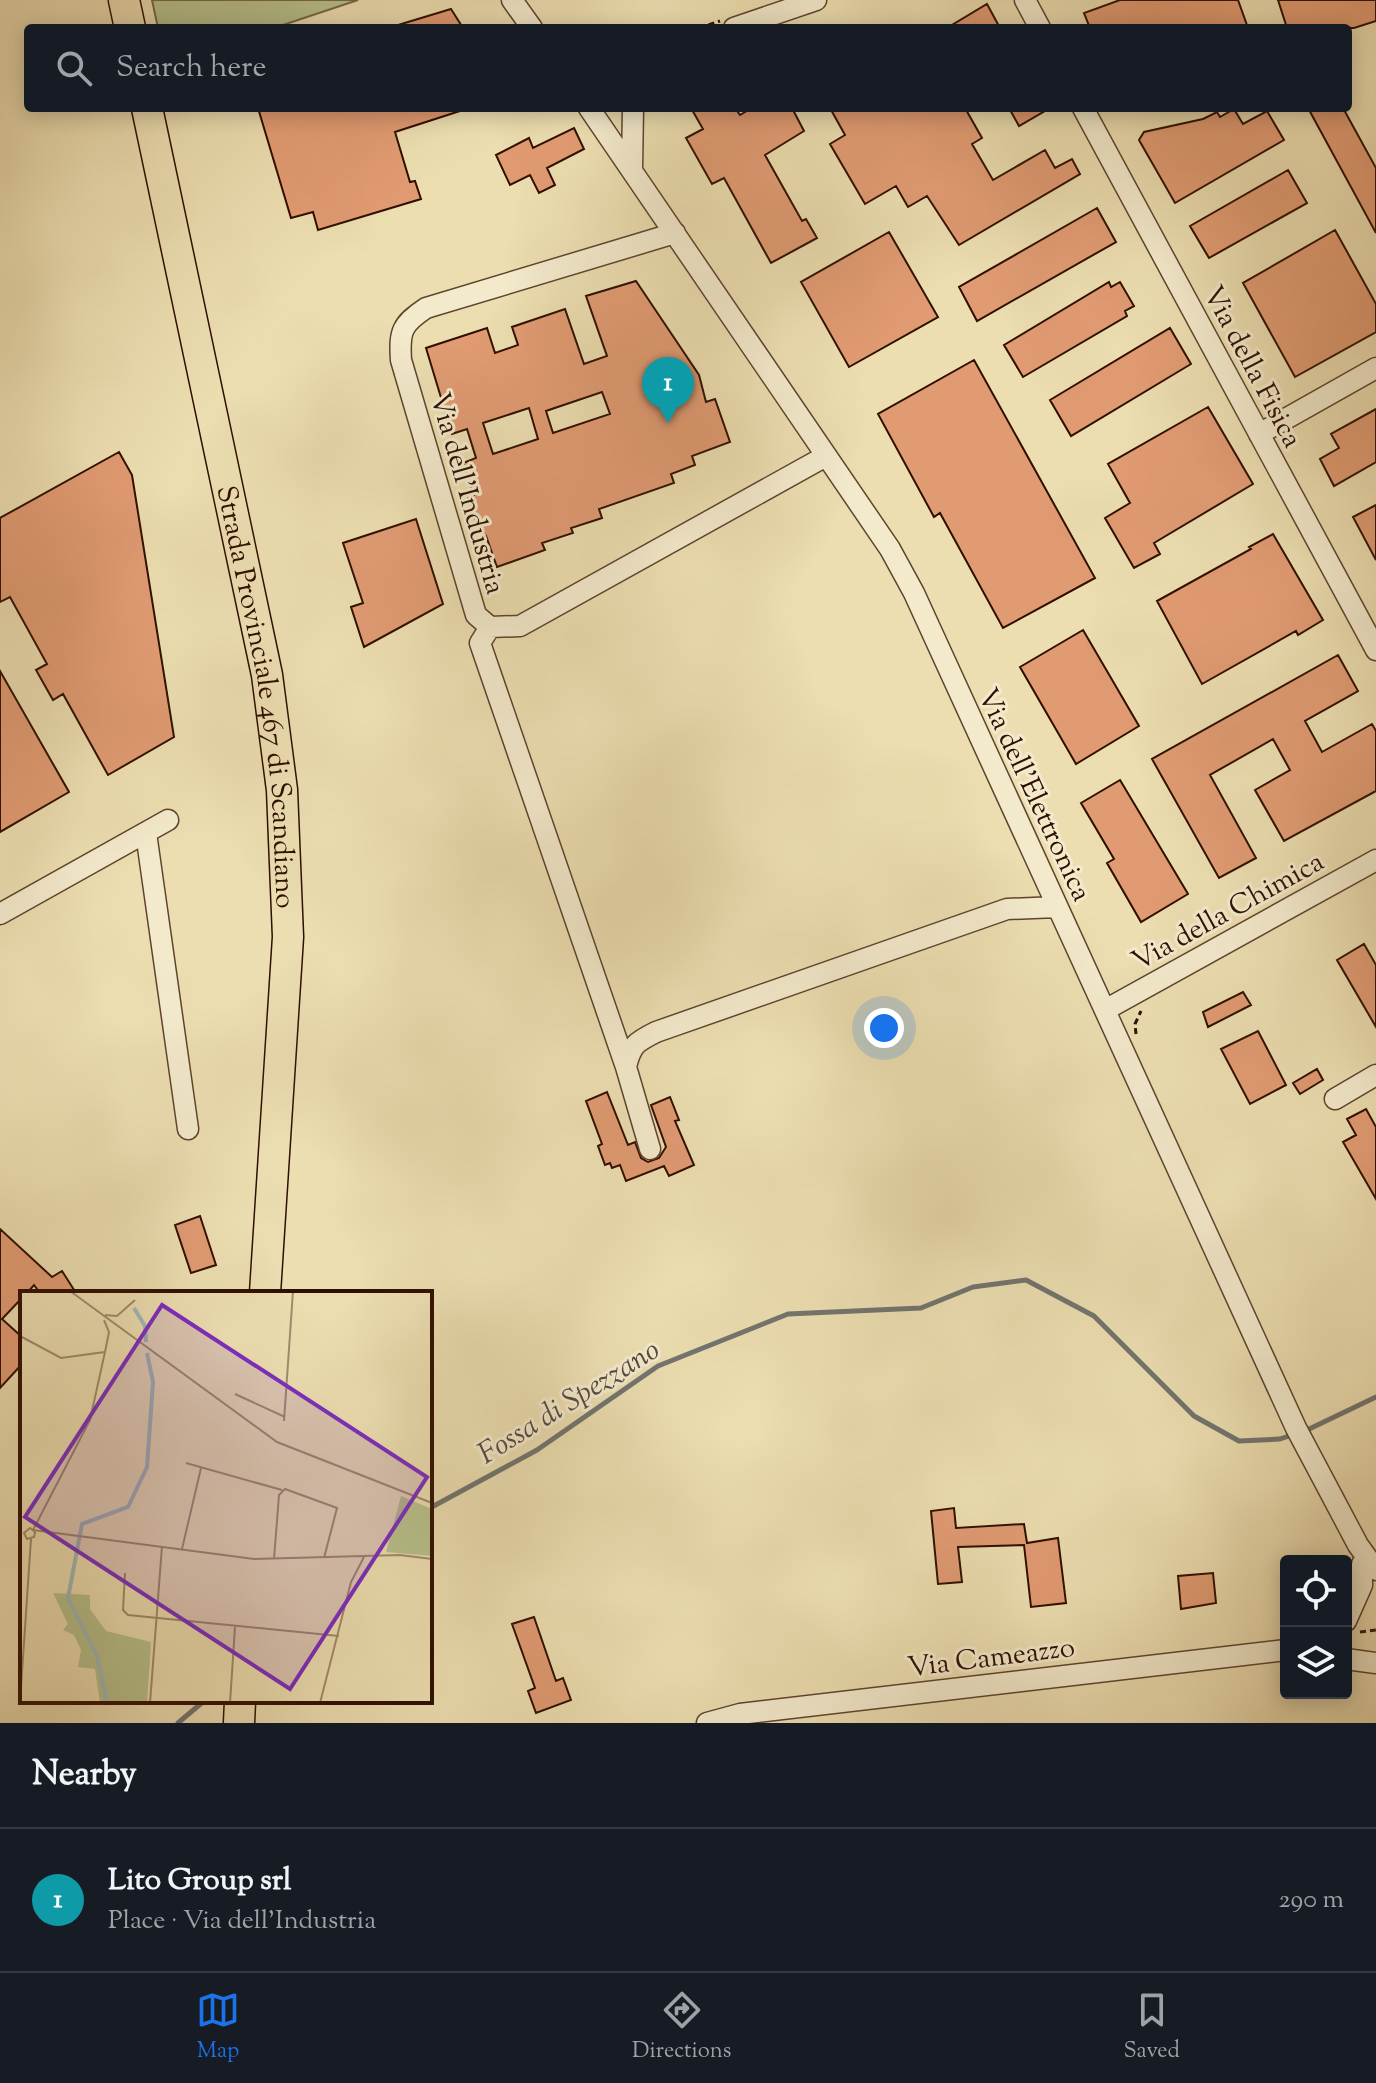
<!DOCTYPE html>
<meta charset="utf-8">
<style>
body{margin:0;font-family:"Sorts Mill Goudy",serif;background:#242831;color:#f1f3f6}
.controls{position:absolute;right:24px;bottom:24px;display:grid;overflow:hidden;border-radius:8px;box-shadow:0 4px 20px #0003}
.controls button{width:72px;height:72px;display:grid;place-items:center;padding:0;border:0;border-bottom:2px solid #363941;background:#171b24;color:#f1f3f6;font:40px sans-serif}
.you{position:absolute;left:884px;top:1028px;width:28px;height:28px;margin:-20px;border:6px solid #fff;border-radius:50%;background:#1a73e8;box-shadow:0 0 0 12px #1a73e833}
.badge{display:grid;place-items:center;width:52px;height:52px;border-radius:50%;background:#1a73e8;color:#fff;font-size:26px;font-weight:700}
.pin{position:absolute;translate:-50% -66px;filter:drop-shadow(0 2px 4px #0008)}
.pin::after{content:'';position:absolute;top:42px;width:28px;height:24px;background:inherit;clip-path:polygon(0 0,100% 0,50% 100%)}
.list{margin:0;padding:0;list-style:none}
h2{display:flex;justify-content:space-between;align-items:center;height:104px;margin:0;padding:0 32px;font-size:34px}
h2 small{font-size:26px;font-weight:400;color:#9ea1a6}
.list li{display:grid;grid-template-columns:52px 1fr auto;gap:24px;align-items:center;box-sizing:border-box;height:144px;padding:0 32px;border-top:2px solid #363941}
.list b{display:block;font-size:30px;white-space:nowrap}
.list p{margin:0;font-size:26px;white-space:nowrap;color:#9ea1a6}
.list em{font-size:26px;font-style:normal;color:#9ea1a6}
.icon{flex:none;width:44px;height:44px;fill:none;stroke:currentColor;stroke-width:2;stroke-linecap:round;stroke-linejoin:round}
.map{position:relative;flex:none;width:1376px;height:1723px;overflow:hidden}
.search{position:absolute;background:#171b24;box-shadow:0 4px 20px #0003;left:24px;right:24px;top:24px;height:88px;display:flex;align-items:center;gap:20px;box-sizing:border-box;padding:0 28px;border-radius:8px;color:#9ea1a6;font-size:30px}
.sheet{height:248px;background:#171b24}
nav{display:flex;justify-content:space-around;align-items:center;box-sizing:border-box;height:112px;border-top:2px solid #363941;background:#171b24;font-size:22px;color:#9ea1a6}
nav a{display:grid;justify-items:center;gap:4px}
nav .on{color:#1a73e8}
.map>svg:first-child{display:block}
.green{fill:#b7c18c;stroke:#736846;stroke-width:2}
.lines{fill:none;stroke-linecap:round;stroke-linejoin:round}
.stream{stroke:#72756f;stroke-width:5}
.building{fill:#e19b73;stroke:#2f0f01;stroke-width:2;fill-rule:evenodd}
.minor-casing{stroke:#5e432d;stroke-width:23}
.highway-casing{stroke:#2f0f01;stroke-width:33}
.path{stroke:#2f0f01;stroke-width:3;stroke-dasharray:6 4;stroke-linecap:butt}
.minor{stroke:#f3eacc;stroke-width:20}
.highway{stroke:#ecdeb1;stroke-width:30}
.labels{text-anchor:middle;stroke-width:6;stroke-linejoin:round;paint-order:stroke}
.street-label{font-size:28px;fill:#2f0f01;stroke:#f3eacc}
.water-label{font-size:30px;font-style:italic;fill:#564a41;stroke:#f3eacc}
.inset-river{fill:none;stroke:#9fb9b8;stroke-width:4}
.inset-road{fill:none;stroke:#a08b6b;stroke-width:2}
.view{fill:#7b2cbf;fill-opacity:0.15;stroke:#7b2cbf;stroke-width:4}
.inset-edge{fill:none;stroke:#2f0f01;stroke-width:4}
</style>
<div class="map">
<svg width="1376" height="1723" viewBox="0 0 1376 1723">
<rect width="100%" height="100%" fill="#ecdeb1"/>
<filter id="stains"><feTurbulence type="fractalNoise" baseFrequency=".0025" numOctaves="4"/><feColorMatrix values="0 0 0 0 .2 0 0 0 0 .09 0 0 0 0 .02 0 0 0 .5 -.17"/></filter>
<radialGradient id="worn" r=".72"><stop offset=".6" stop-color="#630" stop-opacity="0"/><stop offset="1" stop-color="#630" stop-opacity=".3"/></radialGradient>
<path class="green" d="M152 0H358L274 28H158Z"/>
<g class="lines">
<path class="stream" d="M1305 1431 1376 1397
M430 1508 537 1450 658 1366 788 1314 921 1308 973 1287 1026 1280 1094 1316 1194 1416 1239 1441 1280 1439 1295 1434
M178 1723 204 1701"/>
</g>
<path class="building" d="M1120 0H1238L1248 28H1090L1084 13Z
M1278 0H1376V21L1354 28H1287Z
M987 4 1000 28H947Z
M451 9 463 28H398V25Z
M258 108H460V111L395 132 410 182 415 181 421 199 318 230 313 212 291 218Z
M691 108H735L740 115 752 108H792L804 131 765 155 802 221 806 219 817 238 771 263 724 178 712 184 686 138 703 129Z
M830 108H965L982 138 972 144 993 180 1045 150 1055 168 1072 159 1080 174 959 245 927 196 908 207 896 186 865 204 830 144 845 135Z
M1009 108H1050L1019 126Z
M1308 108H1343L1376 168V233Z
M1234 109 1243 124 1267 111 1284 140 1175 203 1139 140 1144 132 1203 119 1217 112 1220 117Z
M574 128 584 149 547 168 555 185 539 193 530 175 510 185 496 155 529 138 533 148Z
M1288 170 1307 203 1209 258 1190 226Z
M1097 208 1116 242 977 321 959 287Z
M1335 230 1376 304V332L1295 377 1243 283Z
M889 232 938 317 849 367 801 282Z
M636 281 699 375 706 402 715 399 730 442 692 456 695 465 671 474 674 483 599 509 602 518 571 528 573 533 542 543 545 550 497 567 486 536 482 538 468 497 474 495 463 463 476 458 467 429 452 434 426 348 487 328 495 353 518 345 512 327 565 309 584 364 607 356 586 296ZM602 392 610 414 553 433 546 411ZM529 408 538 439 493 454 483 423Z
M1109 282 1111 287 1120 282 1134 306 1125 311 1127 316 1023 377 1004 345Z
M1170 328 1191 364 1071 436 1050 400Z
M974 360 1095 578 1003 628 940 513 934 517 878 414Z
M1208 407 1253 484 1154 543 1160 554 1134 568 1105 518 1130 503 1108 464Z
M1376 409V462L1334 486 1320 459 1339 448 1331 434Z
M119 452 132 475 174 737 108 775 63 694 53 700 36 670 47 664 10 597 0 602V518Z
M1376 505V560L1353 517Z
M416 519 443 604 364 647 351 607 363 603 343 543Z
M1273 534 1323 620 1298 635 1296 631 1202 684 1157 601 1251 549 1249 547Z
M1083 630 1139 726 1076 764 1020 667Z
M1338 655 1358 691 1305 721 1322 752 1372 724 1376 731V791L1284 841 1255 790 1290 770 1273 739 1210 775 1256 858 1219 878 1152 759Z
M0 671 69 792 0 832Z
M1120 780 1188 894 1141 922 1107 863 1114 859 1081 803Z
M1364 944 1376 965V1027L1337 960Z
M1243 992 1251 1005 1208 1027 1203 1012Z
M1258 1031 1286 1085 1250 1104 1221 1049Z
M1317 1069 1323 1080 1300 1094 1293 1083Z
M607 1092 628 1145 635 1142 641 1158 648 1162 659 1158 666 1147 651 1105 670 1097 679 1120 675 1121 694 1165 669 1176 664 1166 626 1181 620 1165 612 1168 610 1163 605 1165 598 1146 602 1144 586 1101Z
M1366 1109 1376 1127V1199L1343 1142 1356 1135 1347 1119Z
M200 1216 216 1265 191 1273 175 1225Z
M0 1229 52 1277 62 1271 76 1293H40L34 1285 27 1293H22V1298L2 1319 22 1337V1364L0 1388Z
M954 1508 956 1528 1024 1524 1027 1543 1058 1538 1066 1603 1031 1607 1024 1545 958 1547 962 1582 938 1584 931 1511Z
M1213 1573 1216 1603 1181 1609 1178 1576Z
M534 1617 556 1681 563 1678 571 1700 536 1713 528 1691 535 1688 512 1624Z"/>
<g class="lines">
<defs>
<path id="minor" d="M512 0 532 28
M1025 0 1040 28
M734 28 816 0
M589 108 890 549 914 593 1296 1428 1358 1545 1376 1570
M1083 108 1376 650
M632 169 633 108
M675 233 426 308C402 324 399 331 401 360L476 615 490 627 520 626 826 456
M1259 434 1376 368
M490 627 480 643 626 1067 650 1149
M146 833 188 1129
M0 914 168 820
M1105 1010 1376 860
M626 1067C631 1045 636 1042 656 1032L1007 909 1057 907
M1335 1099 1376 1075
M1346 1621 1362 1585V1564
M1346 1659 1376 1663
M707 1723 740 1714 1286 1650"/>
<g id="highway">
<path d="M124 0 130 28"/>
<path id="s1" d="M147 108 267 675 282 790 288 937 265 1293"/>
<path d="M239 1723 240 1701"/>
</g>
</defs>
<use href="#minor" class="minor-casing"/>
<use href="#highway" class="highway-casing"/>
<path class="path" d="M699 28 720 21
M1136 1034 1135 1024 1141 1011
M1360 1632 1376 1630"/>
<use href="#minor" class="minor"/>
<use href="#highway" class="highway"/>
</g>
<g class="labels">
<g class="street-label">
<text transform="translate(1254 366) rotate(62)" y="10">Via della Fisica</text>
<text transform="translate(469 493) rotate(74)" y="10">Via dell'Industria</text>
<text dy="10" stroke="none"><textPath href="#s1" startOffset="600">Strada Provinciale 467 di Scandiano</textPath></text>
<text transform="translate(1036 794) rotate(65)" y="10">Via dell'Elettronica</text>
<text transform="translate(1227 910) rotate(-29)" y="10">Via della Chimica</text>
<text transform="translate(991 1656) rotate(-7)" y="10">Via Cameazzo</text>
</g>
<g class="water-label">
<text transform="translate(568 1401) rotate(-32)" y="10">Fossa di Spezzano</text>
</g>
</g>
<g transform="translate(20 1291)">
<rect width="412" height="412" fill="#ecdeb1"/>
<path d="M381 205 412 218V265L366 261ZM33 302 70 304V318L86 340 131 351 127 412H80L75 378 58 376 61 359 54 344 43 339 48 333Z" fill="#b7c18c"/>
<path class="inset-river" d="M114 17 125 35 126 51M87 412 77 365 48 307 62 233 108 216 127 176 133 91 127 62"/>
<path class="inset-road" d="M50 0 257 151 412 212M85 24 97 25 115 9M84 29 89 41 85 61M0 45 41 67 85 61 70 129 13 239 14 240 15 242 14 246 7 248 4 242 10 237 13 239 234 268 380 264 412 268M215 103 265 126M264 130 273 0M166 172 262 199M162 258 181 177M254 268 259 204 265 198 317 217 304 267M105 282 103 319 108 324 319 345M0 411 11 248M130 412 142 255M210 412 215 336M300 412 331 291 344 266"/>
<path class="view" d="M142 14 407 186 270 398 5 226Z"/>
<rect width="412" height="412" class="inset-edge"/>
</g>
<rect width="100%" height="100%" filter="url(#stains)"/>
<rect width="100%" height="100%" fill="url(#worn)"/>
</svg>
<div class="controls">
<button><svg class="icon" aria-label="locate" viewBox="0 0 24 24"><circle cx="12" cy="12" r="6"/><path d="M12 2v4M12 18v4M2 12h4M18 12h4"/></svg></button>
<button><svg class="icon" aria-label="layers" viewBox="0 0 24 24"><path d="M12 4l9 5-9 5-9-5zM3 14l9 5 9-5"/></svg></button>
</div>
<div class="you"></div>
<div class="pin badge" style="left:668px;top:423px;background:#0f9aa8">1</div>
<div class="search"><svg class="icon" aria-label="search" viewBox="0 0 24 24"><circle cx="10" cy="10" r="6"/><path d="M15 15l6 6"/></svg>Search here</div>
</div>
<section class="sheet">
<h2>Nearby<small></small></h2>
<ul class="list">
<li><span class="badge" style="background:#0f9aa8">1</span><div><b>Lito Group srl</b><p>Place · Via dell'Industria</p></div><em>290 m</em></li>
</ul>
</section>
<nav>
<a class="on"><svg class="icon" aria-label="map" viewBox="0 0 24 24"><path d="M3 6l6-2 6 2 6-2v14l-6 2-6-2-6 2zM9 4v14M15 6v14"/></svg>Map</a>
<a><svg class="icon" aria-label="directions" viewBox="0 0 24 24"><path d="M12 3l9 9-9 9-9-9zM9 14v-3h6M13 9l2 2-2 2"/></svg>Directions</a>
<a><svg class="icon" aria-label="saved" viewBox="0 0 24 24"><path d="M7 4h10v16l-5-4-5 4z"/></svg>Saved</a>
</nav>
